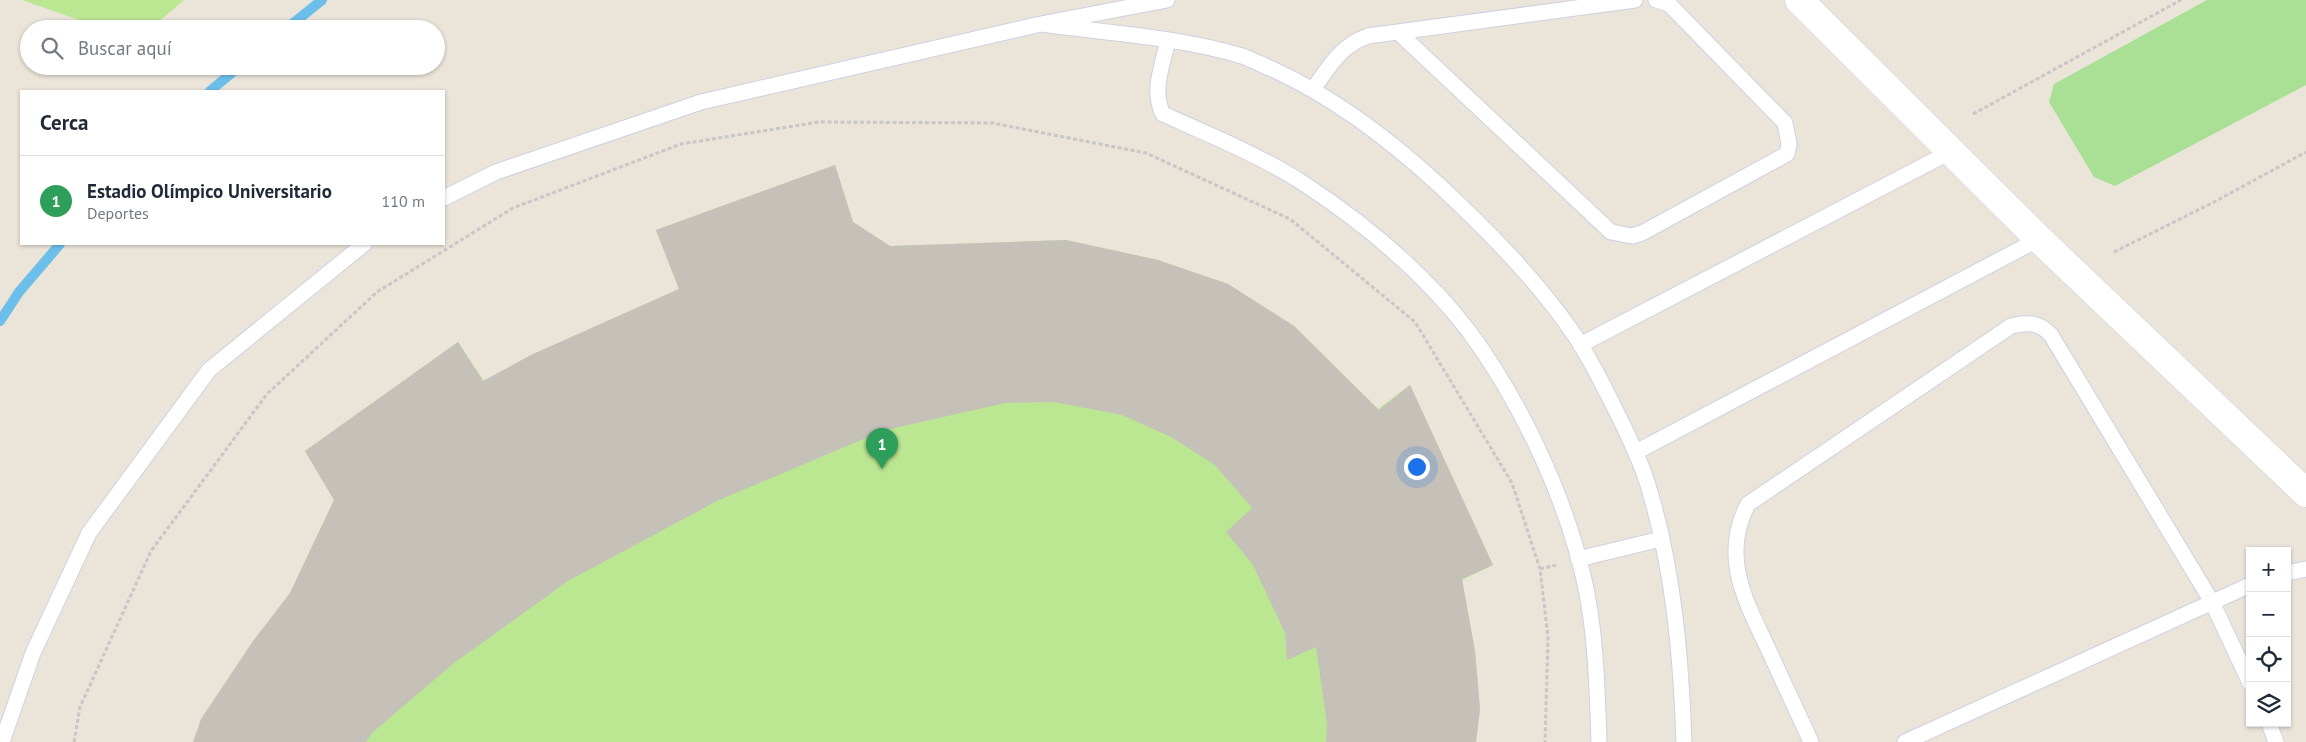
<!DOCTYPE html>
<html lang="es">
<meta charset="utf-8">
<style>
body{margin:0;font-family:"PT Sans",sans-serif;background:#f6f6f7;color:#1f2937}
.controls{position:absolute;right:15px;bottom:15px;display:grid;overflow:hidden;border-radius:0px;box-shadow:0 1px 4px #0004}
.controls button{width:45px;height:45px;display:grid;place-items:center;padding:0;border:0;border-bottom:1px solid #e0e1e3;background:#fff;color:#1f2937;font:25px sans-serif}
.you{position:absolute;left:1416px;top:466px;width:18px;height:18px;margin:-12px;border:4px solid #fff;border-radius:50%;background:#1a73e8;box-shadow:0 0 0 8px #1a73e833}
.badge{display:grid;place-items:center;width:32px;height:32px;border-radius:50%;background:#3b4ff5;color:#fff;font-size:16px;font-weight:700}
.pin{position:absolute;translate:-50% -41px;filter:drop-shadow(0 1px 2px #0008)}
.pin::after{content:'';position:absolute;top:26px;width:18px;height:15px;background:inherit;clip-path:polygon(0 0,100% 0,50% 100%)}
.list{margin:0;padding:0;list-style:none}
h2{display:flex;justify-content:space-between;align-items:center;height:65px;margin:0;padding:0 20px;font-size:21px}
h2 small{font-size:16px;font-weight:400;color:#747a83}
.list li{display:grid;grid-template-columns:32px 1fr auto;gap:15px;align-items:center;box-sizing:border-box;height:90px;padding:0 20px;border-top:1px solid #e0e1e3}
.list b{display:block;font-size:19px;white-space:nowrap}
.list p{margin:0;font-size:16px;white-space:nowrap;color:#747a83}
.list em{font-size:16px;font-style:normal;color:#747a83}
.icon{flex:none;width:28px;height:28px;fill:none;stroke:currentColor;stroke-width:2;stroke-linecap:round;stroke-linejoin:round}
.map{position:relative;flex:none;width:2306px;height:742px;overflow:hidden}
.search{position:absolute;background:#fff;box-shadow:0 1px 4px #0004;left:20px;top:20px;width:425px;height:55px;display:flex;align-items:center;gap:12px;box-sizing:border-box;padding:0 18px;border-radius:28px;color:#747a83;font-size:19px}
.panel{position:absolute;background:#fff;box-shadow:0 1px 4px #0004;left:20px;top:90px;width:425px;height:155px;border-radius:0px}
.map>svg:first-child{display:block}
.green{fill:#a9e096}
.pitch{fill:#bce792}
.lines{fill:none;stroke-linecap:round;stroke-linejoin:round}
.stream{stroke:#6dbfeb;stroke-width:10}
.building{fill:#c5c1b9}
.service-casing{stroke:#cfd1e1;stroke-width:17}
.minor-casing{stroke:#cfd1e1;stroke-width:29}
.path{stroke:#c7c7c7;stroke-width:3;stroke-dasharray:4 2.5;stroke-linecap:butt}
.service{stroke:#fff;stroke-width:15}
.minor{stroke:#fff;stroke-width:28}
</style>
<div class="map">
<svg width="2306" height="742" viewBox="0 0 2306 742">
<rect width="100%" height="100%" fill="#eae4d9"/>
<path class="green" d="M2207 0H2306V85L2115 186 2094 177 2049 102 2054 84Z"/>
<path class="pitch" d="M22 0H184L150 29H105Z
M835 165 853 222 890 246 1066 240 1158 260 1228 284 1294 326 1378 409 1410 385 1493 565 1462 580 1475 651 1480 709 1476 742H193L290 593 334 500 305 451 458 342 484 381 531 355 679 289 656 230Z"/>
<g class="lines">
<path class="stream" d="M286 29 322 0
M210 91 240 66
M0 321 19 292 60 244"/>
</g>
<path class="building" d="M835 165 853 222 890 246 1066 240 1158 260 1228 284 1294 326 1379 410 1410 385 1493 565 1462 579 1475 651 1480 709 1476 742H1326L1327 724 1316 647 1287 660 1285 633 1253 565 1226 532 1252 508 1215 465 1171 437 1122 415 1054 402 1005 403 882 431 717 501 568 581 454 663 372 733 366 742H193L201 719 253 641 290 593 334 500 305 451 458 342 483 381 531 355 679 289 656 230Z"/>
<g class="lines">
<defs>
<path id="service" d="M1041 24C1108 33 1178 37 1242 56 1253 60 1262 65 1272 69 1334 97 1389 139 1439 185 1488 231 1535 278 1573 333 1591 359 1605 389 1619 417 1631 441 1643 466 1650 492 1674 573 1681 658 1684 742
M1398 32 1611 232 1632 236 1642 233 1787 154 1789 144 1785 123 1669 4 1656 0
M1168 40C1163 64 1151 91 1163 114 1210 135 1259 155 1303 183 1364 223 1423 272 1468 330 1519 399 1563 491 1583 575 1596 629 1597 686 1599 742
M1313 89C1330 66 1340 46 1368 36L1635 0
M444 198 496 172 701 102 1041 24 1167 0
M1580 345 1952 151
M1636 452 2039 239
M1578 559 1661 539
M2287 573 2306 569
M2269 723 2276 742
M2 742 33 653 89 533 209 370 364 244
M1811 742C1798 713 1784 684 1771 655 1748 605 1719 559 1748 504L2011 326C2028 322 2039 322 2051 335L2212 602 2250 683
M1905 742 2250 585"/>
<path id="minor" d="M1799 0 2039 239 2306 493"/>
</defs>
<use href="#service" class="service-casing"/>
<use href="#minor" class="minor-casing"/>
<path class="path" d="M1973 114 2181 0
M2114 252 2214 202 2306 152
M1540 569 1556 565
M74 742 80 707 151 551 267 394 377 292 513 208 681 144 819 122 993 123 1146 153 1290 219 1415 322 1512 483 1540 569 1548 637 1545 742"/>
<use href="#service" class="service"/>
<use href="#minor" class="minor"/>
</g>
</svg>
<div class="controls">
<button>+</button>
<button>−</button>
<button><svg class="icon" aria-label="locate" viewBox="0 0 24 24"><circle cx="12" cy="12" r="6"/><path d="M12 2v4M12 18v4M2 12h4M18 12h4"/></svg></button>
<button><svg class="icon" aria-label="layers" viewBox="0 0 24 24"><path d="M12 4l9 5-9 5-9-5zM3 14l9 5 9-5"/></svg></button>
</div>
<div class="you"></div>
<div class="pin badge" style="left:882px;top:469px;background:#2e9e5b">1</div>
<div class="search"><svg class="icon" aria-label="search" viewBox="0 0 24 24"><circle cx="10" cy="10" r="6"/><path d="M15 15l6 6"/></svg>Buscar aquí</div>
<section class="panel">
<h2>Cerca<small></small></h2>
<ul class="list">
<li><span class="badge" style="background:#2e9e5b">1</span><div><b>Estadio Olímpico Universitario</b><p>Deportes</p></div><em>110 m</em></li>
</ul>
</section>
</div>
